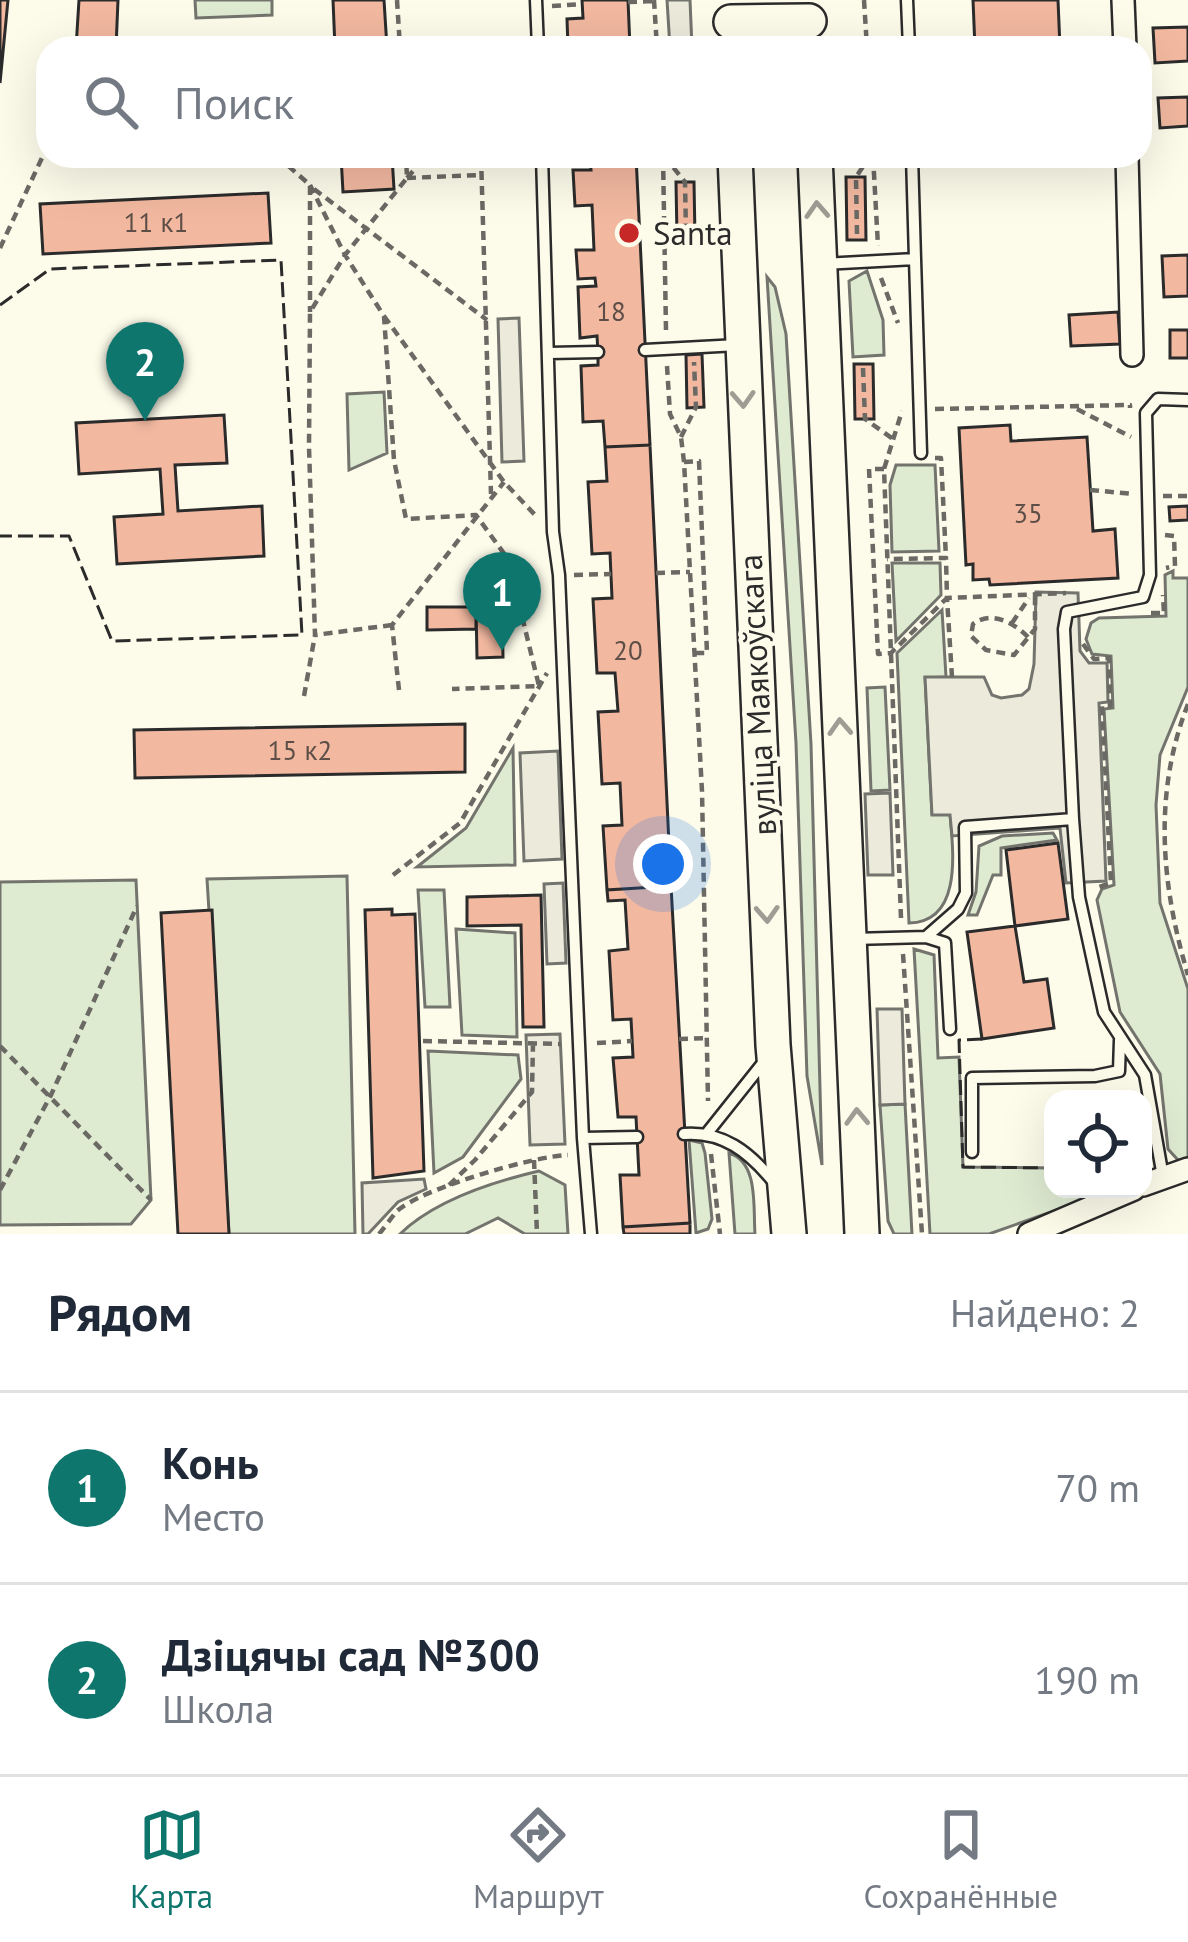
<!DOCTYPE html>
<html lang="ru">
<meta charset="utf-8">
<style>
body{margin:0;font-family:"PT Sans",sans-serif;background:#f6f6f7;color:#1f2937}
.controls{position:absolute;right:36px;bottom:36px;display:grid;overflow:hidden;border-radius:24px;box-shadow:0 12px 48px #0002}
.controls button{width:108px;height:108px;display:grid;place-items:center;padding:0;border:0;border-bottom:3px solid #e0e1e3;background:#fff;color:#1f2937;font:60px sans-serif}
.you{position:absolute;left:663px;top:864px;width:42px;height:42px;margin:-30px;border:9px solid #fff;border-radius:50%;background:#1a73e8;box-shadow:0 0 0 18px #1a73e833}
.badge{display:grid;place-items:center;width:78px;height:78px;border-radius:50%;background:#0f766e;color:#fff;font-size:39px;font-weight:700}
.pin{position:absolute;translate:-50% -99px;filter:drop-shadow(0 3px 6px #0008)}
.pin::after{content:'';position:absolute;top:63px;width:42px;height:36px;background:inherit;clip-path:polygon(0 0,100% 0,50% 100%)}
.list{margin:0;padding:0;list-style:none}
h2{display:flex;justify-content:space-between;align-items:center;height:156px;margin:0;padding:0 48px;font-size:51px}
h2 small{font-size:39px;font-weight:400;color:#747a83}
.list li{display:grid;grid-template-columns:78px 1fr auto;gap:36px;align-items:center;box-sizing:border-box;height:192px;padding:0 48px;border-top:3px solid #e0e1e3}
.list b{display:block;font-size:45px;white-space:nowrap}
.list p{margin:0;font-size:39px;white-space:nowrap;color:#747a83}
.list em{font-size:39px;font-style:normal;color:#747a83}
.icon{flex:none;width:66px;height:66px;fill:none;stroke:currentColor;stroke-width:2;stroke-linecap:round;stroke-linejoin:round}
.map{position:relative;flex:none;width:1188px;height:1234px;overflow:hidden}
.search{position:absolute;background:#fff;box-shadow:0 12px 48px #0002;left:36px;right:36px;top:36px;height:132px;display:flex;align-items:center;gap:30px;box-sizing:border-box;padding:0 42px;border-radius:36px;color:#747a83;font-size:45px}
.sheet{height:540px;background:#fff}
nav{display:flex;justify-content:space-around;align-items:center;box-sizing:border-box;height:168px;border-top:3px solid #e0e1e3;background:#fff;font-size:33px;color:#747a83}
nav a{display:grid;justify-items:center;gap:6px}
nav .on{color:#0f766e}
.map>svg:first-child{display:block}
.green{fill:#deebd1;stroke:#74746e;stroke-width:3}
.parking{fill:#eceadb;stroke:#74746e;stroke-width:3}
.building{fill:#f2b8a0;stroke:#2b2b2b;stroke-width:3}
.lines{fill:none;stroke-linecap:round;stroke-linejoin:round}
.lane-casing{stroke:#2b2b2b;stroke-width:15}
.street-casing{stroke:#2b2b2b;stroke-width:26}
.primary-casing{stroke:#2b2b2b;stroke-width:38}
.path{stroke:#6a6964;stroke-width:4.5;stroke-dasharray:9 6;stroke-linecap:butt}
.lane{stroke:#fdfbea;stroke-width:10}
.street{stroke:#fdfbea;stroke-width:21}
.primary{stroke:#fdfbea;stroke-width:33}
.fence{stroke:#2b2b2b;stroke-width:3;stroke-dasharray:15 6;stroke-linecap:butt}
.oneway{stroke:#9e9d94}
.poi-dot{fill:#c62828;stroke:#fdfbea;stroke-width:4.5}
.labels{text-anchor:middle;stroke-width:9;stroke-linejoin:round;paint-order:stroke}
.number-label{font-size:27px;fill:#5d4e48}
.poi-label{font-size:33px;fill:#2b2b2b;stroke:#fdfbea;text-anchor:start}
.street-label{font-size:33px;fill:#2b2b2b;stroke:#fdfbea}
</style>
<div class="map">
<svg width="1188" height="1234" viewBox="0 0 1188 1234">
<rect width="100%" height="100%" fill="#fdfbea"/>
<path class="green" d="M195 0H272V15L196 18Z
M867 271 883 320 884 355 853 357 849 281Z
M767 277 775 287 786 334 811 744 822 1165 807 1076 796 743Z
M384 392 387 453 349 470 347 394Z
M896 465H935L939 551 892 552 890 485Z
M892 563H940L941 595 896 641Z
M1173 571V578H1188V687L1160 755 1156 805 1160 903 1188 989V1160H1178L1168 1149 1160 1074 1120 1012 1097 900 1102 889 1114 885 1104 709 1113 708 1111 656 1092 654 1086 639 1091 623 1099 618 1166 616 1165 575Z
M942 610 946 677 925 678 932 814H950C953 850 963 922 909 923L897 653Z
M885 687 890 790 871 791 867 688Z
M513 748 515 865 417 867 466 828Z
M1053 833 1057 840 1001 848V875H993L977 915H968L976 892 979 846 1002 836Z
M347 876 355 1234H229L207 879Z
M136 880 151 1200 131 1224 0 1225V882Z
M418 890H444L450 1007H425Z
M456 929 515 933 517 1037 462 1035Z
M914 949 934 955 938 1058 959 1057 963 1167 1053 1168V1189H1116L989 1234H930Z
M428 1051 518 1055 521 1079 463 1157 434 1173Z
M905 1104 912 1234H894L888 1221 880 1105Z
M689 1140 702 1143 705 1153 712 1219 708 1229 696 1233Z
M729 1153C759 1162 753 1208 755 1234H735Z
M539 1171 565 1185 568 1234H525L498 1218 465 1234H400C435 1200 492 1182 539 1171Z"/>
<path class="parking" d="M667 0H690L692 48H670Z
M519 318 524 461 502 462 498 319Z
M1036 592 1078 593 1080 651 1089 663H1107L1108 702 1099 703 1106 881 1066 883 1060 828 952 836 950 815H932L925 677H984L992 695 1001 698 1022 695 1029 689 1034 664Z
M558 751 562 859 524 861 520 753Z
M890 793 893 875H868L865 794Z
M563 883 566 963 547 964 544 884Z
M877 1009H902L905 1104 880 1105Z
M560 1034 565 1144 530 1145 526 1035Z
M424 1179 426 1189 398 1202 368 1234H363L362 1183Z"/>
<path class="building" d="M0 0H8L0 83Z
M79 0H118L116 48H76Z
M333 0H384L387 48H335Z
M582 0H628L630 48H568L567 19 583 18Z
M973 0H1058L1060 48H975Z
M1188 27V61L1155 63 1153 28Z
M1188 97V126L1160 128 1158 98Z
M341 156H392L394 189 343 192Z
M573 156H636L650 445 605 447 603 421 583 422 581 366 598 365V352L597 336 580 338 578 287 596 286 595 278 578 279 576 250H594L592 205 575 206 573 170H591L590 160H573Z
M846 177H865L866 240H847Z
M676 182H694L695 237H677Z
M268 193 271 243 43 254 40 204Z
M1188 255V296L1164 297 1162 256Z
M1118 312 1120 344 1071 346 1069 315Z
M1170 330H1188V358H1170Z
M702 354 704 407 687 408 686 355Z
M854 364H873L874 419H855Z
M224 415 227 463 175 465 178 511 262 506 264 556 117 564 114 517 163 514 160 469 79 474 76 423Z
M1010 425 1011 441 1087 437 1093 531 1115 529 1118 578 990 585 989 579 973 580V564L966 565 959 428Z
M650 445 671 886 607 890 603 826 622 825 620 783 602 784 598 712 618 711 615 673H597L593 599 612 598 610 553 592 554 588 482 607 481 605 447Z
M1188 506V520L1170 521 1169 507Z
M502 606 503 657 477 658 476 607Z
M427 607H476V629L427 630Z
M465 724V772L135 778 134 730Z
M1058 843 1068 919 1015 926 1006 850Z
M671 886 690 1223 623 1227 620 1175H639L636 1117H618L613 1058 633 1057 631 1019 613 1020 609 951 628 949 625 900 608 901 607 890Z
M541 895 544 1027H523L521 925 467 926V897Z
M392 909V915L415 914 424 1171 373 1178 365 910Z
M212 910 229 1234H178L161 913Z
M1015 926 1024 982 1047 979 1054 1028 982 1039 967 932Z
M690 1223V1234H624L623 1227Z"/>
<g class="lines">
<defs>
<path id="lane" d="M536 0 538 48
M907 0 909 48
M542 156 553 532 559 575 583 1138 591 1234
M912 156 915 259
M823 264 915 259 921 453
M645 350 738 345
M549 353 598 352
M1073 819 1064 629 1067 612 1143 597 1150 575 1146 413 1158 399 1188 400
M926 937 945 943 950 1029
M853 939 926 937 958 909 966 893 965 827 1073 819 1079 897 1104 1012 1145 1075 1163 1177
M708 1132 763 1063
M684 1134C723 1131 749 1152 773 1181
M583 1138 637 1137
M972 1152V1078L1095 1076 1119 1071 1120 1040"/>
<path id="street" d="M1123 0 1125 48
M1127 156 1132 355
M1143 1185 1188 1169
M1029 1234 1134 1189"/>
<path id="primary" d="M731 22 809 21
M735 156 773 1045 789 1234
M815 156 862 1234"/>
</defs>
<use href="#lane" class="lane-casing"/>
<use href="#street" class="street-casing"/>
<use href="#primary" class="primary-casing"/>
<path class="path" d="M397 0 400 48
M654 0 657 48
M864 0 867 48
M628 2 654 1
M552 6 582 4
M277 156 310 185V312
M481 156 491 494
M663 156 666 330
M664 156 685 182 686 232
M873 156 878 246
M407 178 479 175
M407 178 426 156
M310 185 345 255 384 316 394 460 406 519 476 515 508 559 539 686 452 689
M314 189 487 320
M857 234 856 177 870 156
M0 248 48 145
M881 278 898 323
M384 316 504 482 537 517
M667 366 670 414 681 437 684 462 702 791 708 1101
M863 368 865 419 893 439
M935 409 1130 405V408
M1077 409 1131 437
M681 437 696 407 694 362
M935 458H941L946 558
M684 462 699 461 707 653H694
M884 469H869L878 654 891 653 947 598 946 558 887 559
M1090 490 1134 494
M1163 496H1188
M1165 535 1174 536 1175 566 1166 568
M656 573 690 572
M574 575 611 574
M1151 613H1164L1163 595
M1012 623 1029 598
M392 625 315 635 309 447 310 312 345 255 407 178 406 156
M1028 637C1014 623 992 610 973 624L971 636 986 650 1014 655 1035 629V595
M1083 644 1094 659 1109 658 1110 706H1102L1111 883 1096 888
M952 677 947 598 1066 593
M399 690 392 625 504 482
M304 696 315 635
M1188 704C1153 793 1161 885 1188 975
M393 875 460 823 547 673
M901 918 884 469 902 411
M903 954 922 1234
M679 1039 709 1038
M423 1041 561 1044
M597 1043 632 1041
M0 1046 151 1200
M711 1154 720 1234
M534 1160 537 1234
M449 1185 475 1160 532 1092 533 1044
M0 1190 51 1095 137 906
M379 1234C385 1227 391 1218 397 1211 421 1189 533 1156 568 1155"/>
<use href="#lane" class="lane"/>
<use href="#street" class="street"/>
<use href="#primary" class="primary"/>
<path class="fence" d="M0 305 50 269 281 260 302 635 112 641 69 536H0
M982 1039 959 1040 963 1167 1053 1168"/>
</g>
<defs><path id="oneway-chevron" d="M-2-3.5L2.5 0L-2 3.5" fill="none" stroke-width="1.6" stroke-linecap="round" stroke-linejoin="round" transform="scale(3)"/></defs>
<g class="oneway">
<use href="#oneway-chevron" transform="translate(817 210) rotate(-93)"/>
<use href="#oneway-chevron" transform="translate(743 399) rotate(87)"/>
<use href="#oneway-chevron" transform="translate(840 727) rotate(-93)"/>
<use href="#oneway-chevron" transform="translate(767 914) rotate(87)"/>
<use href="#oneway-chevron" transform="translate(857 1117) rotate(-92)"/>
</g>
<circle class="poi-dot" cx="629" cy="233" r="12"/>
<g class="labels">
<g class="number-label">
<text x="156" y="232">11 к1</text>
<text x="611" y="321">18</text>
<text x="1028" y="523">35</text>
<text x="628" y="660">20</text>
<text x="300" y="760">15 к2</text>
</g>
<g class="poi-label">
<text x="653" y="245">Santa</text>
</g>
<g class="street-label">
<text transform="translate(757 695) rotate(-93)" y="12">вуліца Маякоўскага</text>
</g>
</g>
</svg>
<div class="controls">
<button><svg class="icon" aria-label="locate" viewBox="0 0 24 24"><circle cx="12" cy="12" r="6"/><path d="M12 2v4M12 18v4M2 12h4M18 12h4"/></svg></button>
</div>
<div class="you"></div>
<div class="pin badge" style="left:502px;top:651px">1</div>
<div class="pin badge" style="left:145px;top:421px">2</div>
<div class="search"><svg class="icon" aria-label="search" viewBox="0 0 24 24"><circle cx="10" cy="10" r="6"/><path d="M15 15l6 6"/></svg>Поиск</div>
</div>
<section class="sheet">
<h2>Рядом<small>Найдено: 2</small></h2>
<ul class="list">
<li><span class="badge">1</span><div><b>Конь</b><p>Место</p></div><em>70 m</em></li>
<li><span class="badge">2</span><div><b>Дзіцячы сад №300</b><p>Школа</p></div><em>190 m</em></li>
</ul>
</section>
<nav>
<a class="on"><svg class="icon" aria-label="map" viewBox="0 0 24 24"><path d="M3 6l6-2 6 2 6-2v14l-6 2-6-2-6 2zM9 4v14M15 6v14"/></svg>Карта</a>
<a><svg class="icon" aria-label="directions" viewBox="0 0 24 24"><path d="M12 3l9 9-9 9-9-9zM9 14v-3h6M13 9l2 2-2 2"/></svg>Маршрут</a>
<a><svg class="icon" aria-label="saved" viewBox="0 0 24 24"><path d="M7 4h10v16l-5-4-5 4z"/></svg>Сохранённые</a>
</nav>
